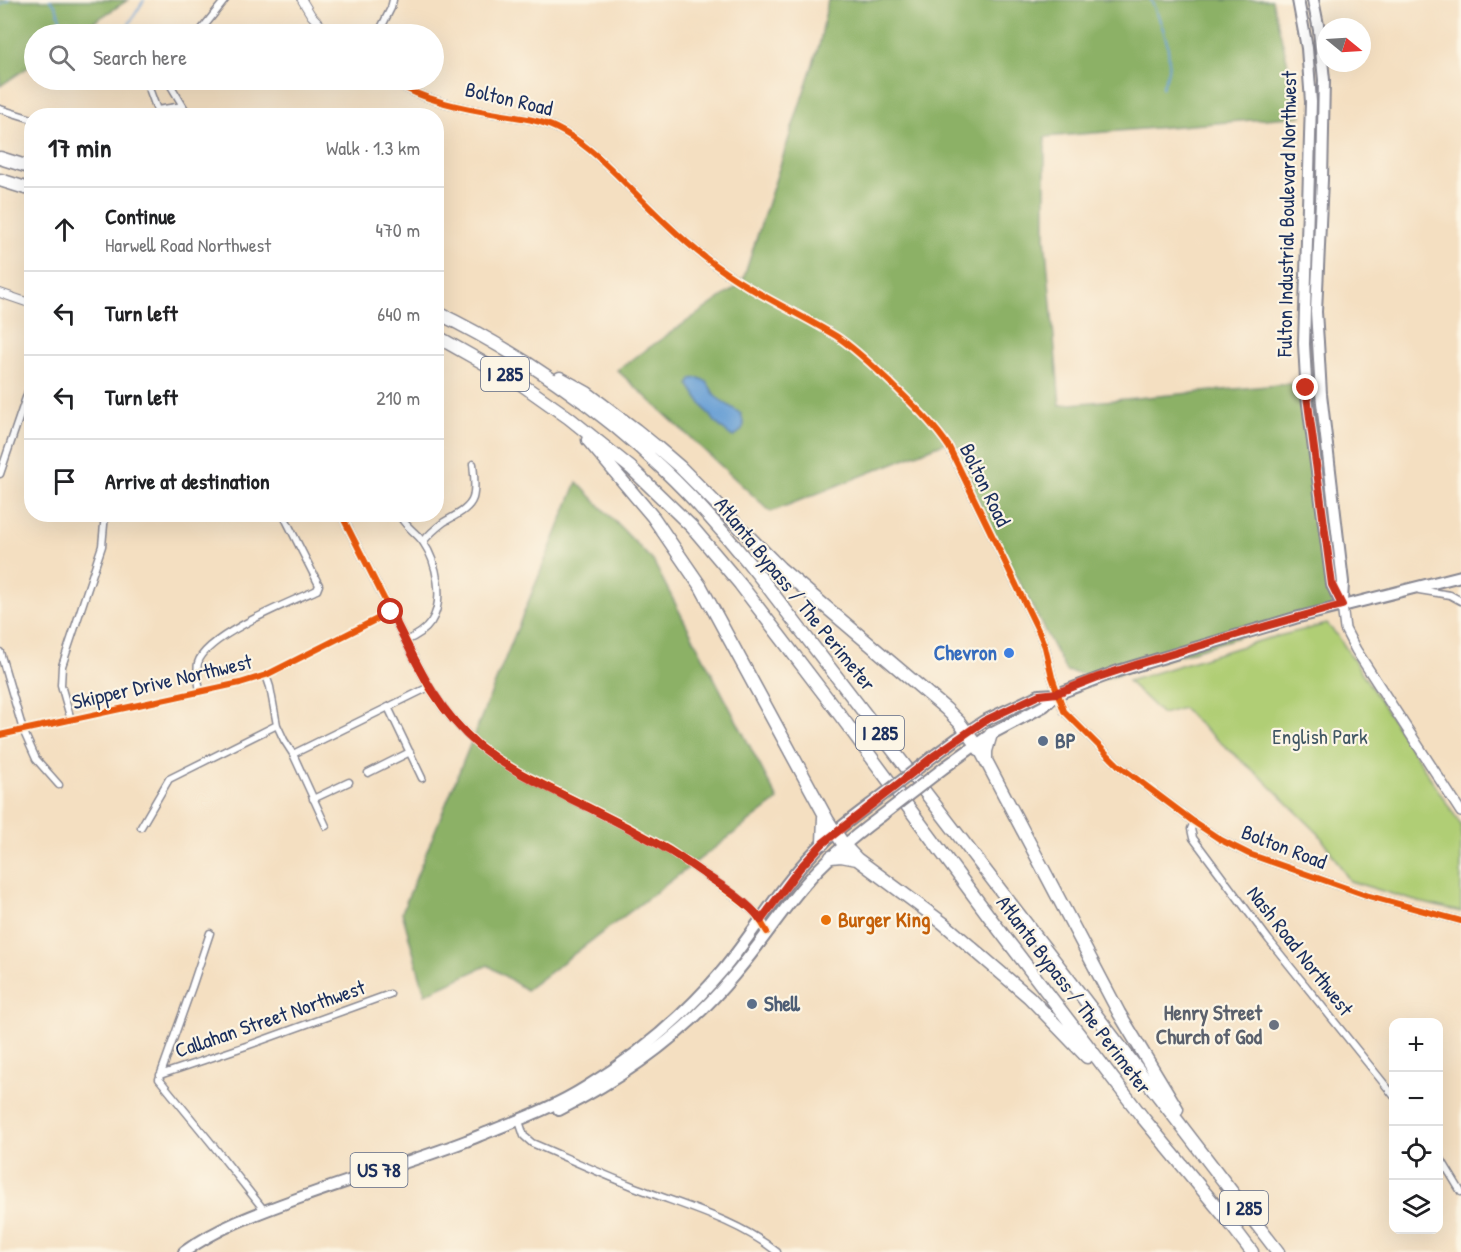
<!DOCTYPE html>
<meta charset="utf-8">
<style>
body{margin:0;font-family:"Patrick Hand",sans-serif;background:#f6f6f6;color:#202124}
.controls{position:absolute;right:18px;bottom:18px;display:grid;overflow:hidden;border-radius:12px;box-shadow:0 6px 24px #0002}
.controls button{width:54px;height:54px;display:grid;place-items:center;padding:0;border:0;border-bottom:2px solid #e0e0e0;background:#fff;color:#202124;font:30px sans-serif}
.compass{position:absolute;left:1317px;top:18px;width:54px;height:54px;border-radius:50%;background:#fff;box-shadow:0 6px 24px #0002;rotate:108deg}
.stop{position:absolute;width:18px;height:18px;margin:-14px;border:4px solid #c8321e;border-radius:50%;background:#fff}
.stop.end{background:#c8321e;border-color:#fff;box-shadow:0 2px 6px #0008}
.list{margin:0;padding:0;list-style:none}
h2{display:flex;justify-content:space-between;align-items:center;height:78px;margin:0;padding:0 24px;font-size:26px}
h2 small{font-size:20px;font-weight:400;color:#757577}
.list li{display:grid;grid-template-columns:39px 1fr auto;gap:18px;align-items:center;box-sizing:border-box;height:84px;padding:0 24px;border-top:2px solid #e0e0e0}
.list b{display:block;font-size:22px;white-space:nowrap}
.list p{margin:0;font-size:20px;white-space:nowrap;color:#757577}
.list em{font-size:20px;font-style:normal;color:#757577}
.icon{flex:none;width:33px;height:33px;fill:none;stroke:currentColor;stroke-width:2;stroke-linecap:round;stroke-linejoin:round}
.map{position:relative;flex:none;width:1461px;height:1252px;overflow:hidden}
.search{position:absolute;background:#fff;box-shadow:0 6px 24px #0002;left:24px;top:24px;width:420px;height:66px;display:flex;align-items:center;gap:15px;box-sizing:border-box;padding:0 21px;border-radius:33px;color:#757577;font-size:22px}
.panel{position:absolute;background:#fff;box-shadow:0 6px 24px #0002;left:24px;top:108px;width:420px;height:414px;border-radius:24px}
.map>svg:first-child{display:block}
.green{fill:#b0ce75;stroke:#667e6a;stroke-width:1.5}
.forest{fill:#8cb166;stroke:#547062;stroke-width:1.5}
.water{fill:#669ed4;stroke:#406699;stroke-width:1.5}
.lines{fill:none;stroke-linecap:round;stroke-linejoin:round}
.stream{stroke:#669ed4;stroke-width:2}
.minor-casing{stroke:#888790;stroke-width:9}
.tertiary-casing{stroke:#888790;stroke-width:10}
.secondary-casing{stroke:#888790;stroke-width:12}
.primary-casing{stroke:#888790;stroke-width:14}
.motorway-casing{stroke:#888790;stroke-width:15}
.minor{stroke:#fff;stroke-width:6}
.tertiary{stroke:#fff;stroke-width:8}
.secondary{stroke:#fff;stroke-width:9}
.primary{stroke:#fff;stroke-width:10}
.motorway{stroke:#fff;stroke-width:12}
.primary-bridge-casing{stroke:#888790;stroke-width:14;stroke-linecap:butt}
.primary-bridge{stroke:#fff;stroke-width:10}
.cycleway-casing{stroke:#fcf5e5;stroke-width:10}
.cycleway{stroke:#e8590c;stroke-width:6}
.route{stroke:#c8321e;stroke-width:8}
.shop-dot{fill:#3f7fe0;stroke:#fcf5e5;stroke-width:2}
.service-dot{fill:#5c6f8a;stroke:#fcf5e5;stroke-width:2}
.food-dot{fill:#e8710a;stroke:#fcf5e5;stroke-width:2}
.worship-dot{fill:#6b7280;stroke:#fcf5e5;stroke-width:2}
.labels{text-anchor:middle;stroke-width:4.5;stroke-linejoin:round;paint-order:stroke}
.shield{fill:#fcf5e5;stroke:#5e6a86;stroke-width:1.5}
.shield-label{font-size:20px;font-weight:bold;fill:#1b2f5e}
.street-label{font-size:21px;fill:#1b2f5e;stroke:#fcf5e5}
.shop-label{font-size:21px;font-weight:bold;fill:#366cbe;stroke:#fcf5e5;text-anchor:end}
.park-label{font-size:21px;fill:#405764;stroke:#fcf5e5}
.service-label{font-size:21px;font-weight:bold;fill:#4e5e75;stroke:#fcf5e5;text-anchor:start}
.food-label{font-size:21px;font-weight:bold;fill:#c56008;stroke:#fcf5e5;text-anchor:start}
.worship-label{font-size:21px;font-weight:bold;fill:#5b616d;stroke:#fcf5e5;text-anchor:end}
</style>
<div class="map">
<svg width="1461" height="1252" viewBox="0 0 1461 1252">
<rect width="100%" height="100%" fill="#fcf5e5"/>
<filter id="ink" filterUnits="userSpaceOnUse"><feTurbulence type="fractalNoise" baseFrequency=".0167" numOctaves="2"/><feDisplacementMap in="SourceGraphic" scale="12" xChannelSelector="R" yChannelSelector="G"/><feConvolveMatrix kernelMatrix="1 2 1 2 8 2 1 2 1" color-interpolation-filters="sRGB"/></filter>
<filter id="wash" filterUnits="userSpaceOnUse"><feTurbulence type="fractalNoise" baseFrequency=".008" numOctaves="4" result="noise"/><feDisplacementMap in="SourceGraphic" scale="24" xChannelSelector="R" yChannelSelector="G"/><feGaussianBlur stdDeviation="1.35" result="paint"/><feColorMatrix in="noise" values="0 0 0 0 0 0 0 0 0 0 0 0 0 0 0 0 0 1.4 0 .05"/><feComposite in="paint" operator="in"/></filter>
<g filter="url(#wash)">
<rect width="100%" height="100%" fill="#f4dfc1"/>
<path class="green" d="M1327 624 1338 636 1461 825V912L1415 901 1350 881 1319 834 1263 779 1192 718 1183 708 1162 714 1128 681 1266 639Z"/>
<path class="forest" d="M0 0H128L75 34H34V63L0 86Z
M828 0H1272L1301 116 1045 137V237L1060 405 1311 382 1333 608 1106 678 1066 671 994 534 949 441 771 512 617 370 742 283 820 42Z
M577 482 653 561 778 800 526 990 488 965 425 994 402 912Z"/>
<path class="water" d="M699 378 707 382 716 397 741 414 744 425 741 431 733 437C714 425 701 404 689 385L691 379Z"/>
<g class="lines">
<path class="stream" d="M50 0 56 6 65 34
M1151 0C1161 22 1172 46 1168 70 1167 76 1164 83 1162 88
M0 5 9 0
M130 34 129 24 144 0"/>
</g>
</g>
<g filter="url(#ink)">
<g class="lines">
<defs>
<path id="minor" d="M198 34 225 0
M378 34 391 8 393 0
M146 80 157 110 156 116
M171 80V86L189 116
M0 109 32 119
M157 110 183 106
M0 474 32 380
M399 514C404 526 416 532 423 542 437 562 445 601 431 622 425 631 415 637 405 641
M423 542C429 534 436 528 444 522 454 516 469 510 473 498 476 487 474 474 473 464
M1419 590 1450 595 1461 601
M0 652 23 730 36 759 59 785
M266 675 270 687 277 725 284 740 293 754 326 826
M200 692C199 683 196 672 198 663 205 636 292 601 317 590L319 585 283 514
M388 707 422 778
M71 720 61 685 62 666 102 546 105 514
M0 735 240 683 266 675 391 612
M293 754 429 687
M368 773 410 752
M313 799 349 782
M1194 822 1191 829 1193 838 1269 940 1394 1096
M141 827 169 779 277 725
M210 933 192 987 159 1079 212 1144 264 1210
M160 1075 249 1045 390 994
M519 1121 524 1136 532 1143C565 1157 597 1172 630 1185 679 1205 735 1218 777 1252
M1438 1154 1461 1192"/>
<path id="tertiary" d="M302 0 311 15 329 34
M391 80C423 101 466 109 503 115 521 118 540 120 556 128 581 140 601 159 620 178 648 206 676 235 707 259 746 290 793 310 836 336 856 349 874 367 891 383 912 404 933 423 949 447L1039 632 1045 647 1052 677 1064 711 1118 765 1194 822 1221 840 1249 854 1369 896 1461 921
M0 293 32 304
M341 514 429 687 444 709 460 727 477 744 496 758 519 772 632 829 668 849 713 880 755 912 767 932"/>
<path id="secondary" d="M1342 605 1345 629 1356 650 1461 812"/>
<path id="primary" d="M1298 0 1307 48 1311 102 1304 344 1307 397 1332 585 1342 605
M1313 0 1319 30 1324 80 1322 180 1316 312 1318 342 1321 394 1343 582 1342 603
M935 755 958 738 984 721 1039 695 1057 694 1118 671 1295 618 1461 576
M945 767 991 734 1044 706 1057 694
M559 1110C625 1077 688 1031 735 974 760 945 780 913 805 884 827 858 853 837 880 817
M184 1252C220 1226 261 1212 302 1197 356 1177 412 1162 466 1141 474 1138 483 1134 491 1131 524 1118 556 1106 586 1087 637 1056 684 1016 723 970 755 931 780 887 815 851 831 834 851 819 870 805"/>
<path id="motorway" d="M0 158 32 168
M0 180 32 190
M436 312C517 351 600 408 664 470 702 506 735 545 767 586L1278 1252
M436 336 521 384 569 418 631 468 692 527 740 584 840 715 994 923 1143 1118 1230 1223 1252 1252
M560 378 587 393 636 430 658 448 680 467 780 568 946 709 959 722 982 753 1119 1013 1177 1109
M588 440 653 517 701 587 828 821 844 845 857 859 943 923 1029 997 1087 1057
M986 760V751L991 734
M823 843 824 817
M831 857 841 856 857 859"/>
</defs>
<use href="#minor" class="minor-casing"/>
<use href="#tertiary" class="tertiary-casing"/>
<use href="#secondary" class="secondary-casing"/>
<use href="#primary" class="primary-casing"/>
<use href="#motorway" class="motorway-casing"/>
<use href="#minor" class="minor"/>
<use href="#tertiary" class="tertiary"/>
<use href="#secondary" class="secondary"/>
<use href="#primary" class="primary"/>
<use href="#motorway" class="motorway"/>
<defs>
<path id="primary-bridge" d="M870 805 935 755
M880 817 945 767"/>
</defs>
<use href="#primary-bridge" class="primary-bridge-casing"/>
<use href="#primary-bridge" class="primary-bridge"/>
<defs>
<path id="cycleway" d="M391 80C423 101 466 109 503 115 521 118 540 120 556 128 581 140 601 159 620 178 648 206 676 235 707 259 746 290 793 310 836 336 856 349 874 367 891 383 912 404 933 423 949 447L1039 632 1045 647 1052 677 1064 711 1118 765 1194 822 1221 840 1249 854 1369 896 1461 921
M341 514 429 687 444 709 460 727 477 744 496 758 519 772 632 829 668 849 713 880 755 912 767 932
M0 735 240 683 266 675 391 612"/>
</defs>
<use href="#cycleway" class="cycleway-casing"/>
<use href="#cycleway" class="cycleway"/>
</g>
</g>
<g class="lines" filter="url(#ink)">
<path class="route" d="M391 612C415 660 436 710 478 745 511 772 551 789 589 808 615 821 641 834 666 849 679 856 692 866 704 874 723 886 748 902 761 920L799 869 823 843 935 755 984 721 1039 695 1057 693 1098 677 1138 664 1266 626 1342 605 1332 585 1306 388"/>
</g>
<circle class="shop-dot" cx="1009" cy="653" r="6"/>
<g class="service-dot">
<circle cx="1043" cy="741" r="6"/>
<circle cx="752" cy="1004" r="6"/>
</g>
<circle class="food-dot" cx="826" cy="920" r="6"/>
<circle class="worship-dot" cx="1274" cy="1025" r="6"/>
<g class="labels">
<g class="shield">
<rect x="481" y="357" width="48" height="34" rx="4.5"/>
<rect x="856" y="716" width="48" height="34" rx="4.5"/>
<rect x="350.5" y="1153" width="57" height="34" rx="4.5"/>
<rect x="1220" y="1191" width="48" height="34" rx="4.5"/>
</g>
<g class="shield-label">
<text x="505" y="381">I 285</text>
<text x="880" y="740">I 285</text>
<text x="379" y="1177">US 78</text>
<text x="1244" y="1215">I 285</text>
</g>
<g class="street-label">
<text transform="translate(509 99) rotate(13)" y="7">Bolton Road</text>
<text transform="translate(1287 214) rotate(-89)" y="7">Fulton Industrial Boulevard Northwest</text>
<text transform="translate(985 485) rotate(64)" y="7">Bolton Road</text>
<text transform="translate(795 594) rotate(51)" y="7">Atlanta Bypass / The Perimeter</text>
<text transform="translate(162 682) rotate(-13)" y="7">Skipper Drive Northwest</text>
<text transform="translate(1284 847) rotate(21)" y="7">Bolton Road</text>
<text transform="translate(1300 951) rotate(52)" y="7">Nash Road Northwest</text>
<text transform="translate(1074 995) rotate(53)" y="7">Atlanta Bypass / The Perimeter</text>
<text transform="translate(270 1019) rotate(-19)" y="7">Callahan Street Northwest</text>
</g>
<g class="shop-label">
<text x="997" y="660">Chevron</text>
</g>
<g class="park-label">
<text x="1320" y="744">English Park</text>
</g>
<g class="service-label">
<text x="1055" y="748">BP</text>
<text x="764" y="1011">Shell</text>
</g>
<g class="food-label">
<text x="838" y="927">Burger King</text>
</g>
<g class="worship-label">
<text x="1262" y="1020">Henry Street<tspan x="1262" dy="24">Church of God</tspan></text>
</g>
</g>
</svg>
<div class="controls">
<button>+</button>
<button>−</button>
<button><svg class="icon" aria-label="locate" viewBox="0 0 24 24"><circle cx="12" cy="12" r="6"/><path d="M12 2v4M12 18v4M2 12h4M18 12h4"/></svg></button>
<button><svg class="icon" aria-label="layers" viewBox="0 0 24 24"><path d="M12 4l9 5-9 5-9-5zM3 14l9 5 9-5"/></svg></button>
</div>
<svg class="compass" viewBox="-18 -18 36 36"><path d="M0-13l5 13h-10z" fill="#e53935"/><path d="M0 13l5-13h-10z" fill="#757577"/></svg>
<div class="stop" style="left:391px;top:612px"></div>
<div class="stop end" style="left:1306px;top:388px"></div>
<div class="search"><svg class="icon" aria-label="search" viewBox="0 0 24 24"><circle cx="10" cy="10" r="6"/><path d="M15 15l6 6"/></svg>Search here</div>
<section class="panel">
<h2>17 min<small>Walk · 1.3 km</small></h2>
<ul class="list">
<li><svg class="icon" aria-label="ahead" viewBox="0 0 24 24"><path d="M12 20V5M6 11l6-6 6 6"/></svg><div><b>Continue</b><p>Harwell Road Northwest</p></div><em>470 m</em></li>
<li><svg class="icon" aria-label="left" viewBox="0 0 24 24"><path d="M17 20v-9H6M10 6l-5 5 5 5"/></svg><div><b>Turn left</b></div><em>640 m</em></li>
<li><svg class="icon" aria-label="left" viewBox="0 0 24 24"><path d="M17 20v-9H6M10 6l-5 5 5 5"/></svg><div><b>Turn left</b></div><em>210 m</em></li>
<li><svg class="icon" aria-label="arrive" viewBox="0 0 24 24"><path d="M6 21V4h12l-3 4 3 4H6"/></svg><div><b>Arrive at destination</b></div></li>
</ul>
</section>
</div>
